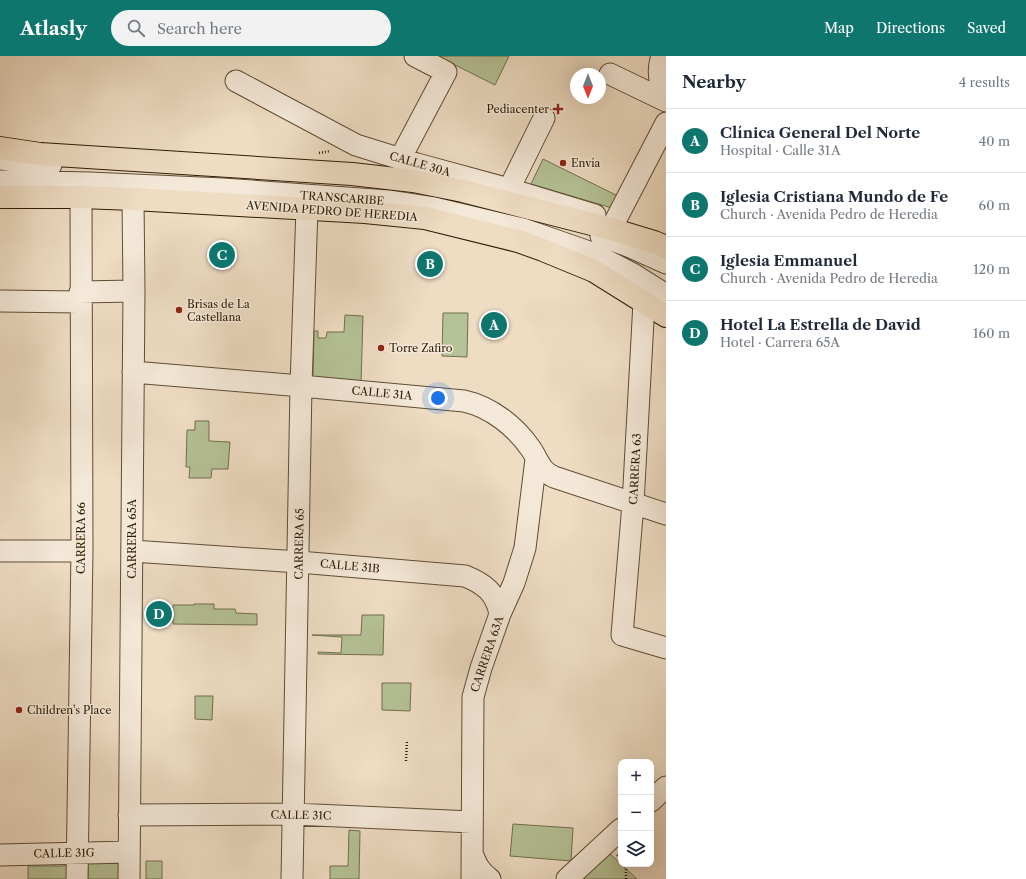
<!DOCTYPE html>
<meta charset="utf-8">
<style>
body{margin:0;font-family:"Libre Caslon Text",serif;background:#f2f2f3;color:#1f2937}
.controls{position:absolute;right:12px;bottom:12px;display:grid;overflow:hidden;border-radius:8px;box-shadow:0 4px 16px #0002}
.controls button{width:36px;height:36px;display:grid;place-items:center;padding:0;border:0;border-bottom:1px solid #e0e1e3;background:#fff;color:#1f2937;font:20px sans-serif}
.compass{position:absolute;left:570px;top:12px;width:36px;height:36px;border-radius:50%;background:#fff;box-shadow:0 4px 16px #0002;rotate:180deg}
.you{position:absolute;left:438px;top:342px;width:14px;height:14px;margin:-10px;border:3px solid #fff;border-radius:50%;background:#1a73e8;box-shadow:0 0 0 6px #1a73e833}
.badge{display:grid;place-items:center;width:26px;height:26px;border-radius:50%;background:#0f766e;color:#fff;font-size:13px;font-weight:700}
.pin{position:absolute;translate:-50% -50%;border:2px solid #fff;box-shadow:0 1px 4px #0006}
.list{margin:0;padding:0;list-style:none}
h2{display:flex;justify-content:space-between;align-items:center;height:52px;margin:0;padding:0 16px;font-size:17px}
h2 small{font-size:13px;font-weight:400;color:#747a83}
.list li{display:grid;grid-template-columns:26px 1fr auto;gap:12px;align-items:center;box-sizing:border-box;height:64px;padding:0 16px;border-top:1px solid #e0e1e3}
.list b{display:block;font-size:15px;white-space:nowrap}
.list p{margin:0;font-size:13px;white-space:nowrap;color:#747a83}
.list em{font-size:13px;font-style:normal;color:#747a83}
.icon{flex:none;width:22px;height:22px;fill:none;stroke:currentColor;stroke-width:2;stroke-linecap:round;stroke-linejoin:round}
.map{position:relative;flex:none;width:666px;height:823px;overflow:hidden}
header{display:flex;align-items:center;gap:24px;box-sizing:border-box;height:56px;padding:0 20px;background:#0f766e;color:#fff}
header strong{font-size:19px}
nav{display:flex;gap:22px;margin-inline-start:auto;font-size:14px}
.search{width:280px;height:36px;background:#f2f2f3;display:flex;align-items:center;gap:10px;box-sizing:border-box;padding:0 14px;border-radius:22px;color:#747a83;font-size:15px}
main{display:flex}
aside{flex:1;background:#fff}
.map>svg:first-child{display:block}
.green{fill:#b5c196;stroke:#726f4d}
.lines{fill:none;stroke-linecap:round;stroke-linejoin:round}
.minor-casing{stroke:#5f4d34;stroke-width:23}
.highway-casing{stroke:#2f1d04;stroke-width:24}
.path{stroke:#2f1d04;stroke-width:2.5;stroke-dasharray:1 2;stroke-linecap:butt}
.minor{stroke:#f4e8d8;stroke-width:21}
.highway{stroke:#eedcc3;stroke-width:22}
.poi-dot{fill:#8f2418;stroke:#f4e8d8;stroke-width:1.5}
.labels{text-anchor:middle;stroke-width:3;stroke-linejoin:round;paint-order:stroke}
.poi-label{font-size:11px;fill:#2f1d04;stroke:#f4e8d8;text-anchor:start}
.street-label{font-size:11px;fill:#2f1d04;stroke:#f4e8d8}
</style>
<header>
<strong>Atlasly</strong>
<div class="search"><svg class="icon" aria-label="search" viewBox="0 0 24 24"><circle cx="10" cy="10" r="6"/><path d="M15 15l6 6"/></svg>Search here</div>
<nav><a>Map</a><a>Directions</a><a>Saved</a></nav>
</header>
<main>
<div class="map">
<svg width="666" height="823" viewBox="0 0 666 823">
<rect width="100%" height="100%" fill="#eedcc3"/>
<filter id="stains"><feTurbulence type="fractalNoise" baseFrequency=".005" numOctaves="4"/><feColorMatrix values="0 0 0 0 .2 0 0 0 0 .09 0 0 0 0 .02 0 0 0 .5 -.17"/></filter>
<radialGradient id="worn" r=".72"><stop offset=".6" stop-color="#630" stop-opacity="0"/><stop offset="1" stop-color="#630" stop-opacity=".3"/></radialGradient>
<path class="green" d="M437 0H509L495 29Z
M543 103 618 140 612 152 531 128Z
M443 257H468L467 301 442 300Z
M345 259 363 260 361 328 313 323 314 275H318V282H326L327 276H344Z
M195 365H209V385L230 386 228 413H212L211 422H189L190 411H186L187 374H195Z
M194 548H214V553H235L236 557 257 558V569L173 568V549H194Z
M362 559H384L383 599 318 598V596L341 597 342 581 312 579H361Z
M382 627H411L410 655 382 654Z
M195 640H213L212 664 195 663Z
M513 768 573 772 571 805 510 800Z
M349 774 360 775 359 823H330V810H348Z
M607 795 637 823H578Z
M119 804V823H88V809L91 805Z
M146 805H162V823H146Z
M28 810H70V823H28Z"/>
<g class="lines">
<defs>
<path id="minor" d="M662 0C657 14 659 27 666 40
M610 18 666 45
M236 25 356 89 417 108 509 133 595 159
M0 103 51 109
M400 103 446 16 415 0
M0 125 90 127 223 133 388 145 434 152 523 173 592 197 633 218 666 239
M509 133 544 62
M611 173 666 67
M601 180 628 190 666 207
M0 245 80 246V236L134 235
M644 246 633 448 622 579 666 592
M133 316 301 330 464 345C491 351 515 370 531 393 539 405 540 415 554 421L666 458
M0 495H82
M132 495 299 506 465 520C485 528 496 537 500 558
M651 745 666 731
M129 759 293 758 472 766
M472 797C476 808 480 816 490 823
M0 799 129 796
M77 823 82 495 81 141
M129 823 134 235 133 143
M292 823 301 330 307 152
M472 823 473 641 481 612 500 558 514 527 525 492 536 403
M567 823 621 773"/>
<path id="highway" d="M0 92 40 98 352 118 413 125 463 135 611 173 654 186 666 191
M0 141H81L133 143 365 156 425 162 518 185 543 194 594 215 666 260"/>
</defs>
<use href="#minor" class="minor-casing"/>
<use href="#highway" class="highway-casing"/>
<path class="path" d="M319 97 330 95
M406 705 407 684
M617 799 621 803
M626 823V808"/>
<use href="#minor" class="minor"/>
<use href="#highway" class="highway"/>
</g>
<g class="poi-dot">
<path d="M556 47h4v4h4v4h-4v4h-4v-4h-4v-4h4z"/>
<circle cx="563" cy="107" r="4"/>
<circle cx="179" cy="254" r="4"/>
<circle cx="381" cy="292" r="4"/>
<circle cx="19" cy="654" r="4"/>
</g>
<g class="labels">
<g class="poi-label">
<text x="549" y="57" text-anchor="end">Pediacenter</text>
<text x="571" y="111">Envía</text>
<text x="187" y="252">Brisas de La<tspan x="187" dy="13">Castellana</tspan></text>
<text x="389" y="296">Torre Zafiro</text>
<text x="27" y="658">Children's Place</text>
</g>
<g class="street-label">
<text transform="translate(420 108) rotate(16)" y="4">CALLE 30A</text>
<text transform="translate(342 142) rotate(4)" y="4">TRANSCARIBE</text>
<text transform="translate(332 155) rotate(4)" y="4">AVENIDA PEDRO DE HEREDIA</text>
<text transform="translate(382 337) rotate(5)" y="4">CALLE 31A</text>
<text transform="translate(635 413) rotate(-87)" y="4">CARRERA 63</text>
<text transform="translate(81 482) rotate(-90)" y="4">CARRERA 66</text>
<text transform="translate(132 483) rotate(-90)" y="4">CARRERA 65A</text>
<text transform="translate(299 488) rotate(-89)" y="4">CARRERA 65</text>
<text transform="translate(350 510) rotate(5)" y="4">CALLE 31B</text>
<text transform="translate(487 598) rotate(-71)" y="4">CARRERA 63A</text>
<text transform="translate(301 759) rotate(1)" y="4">CALLE 31C</text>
<text transform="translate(64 797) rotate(-1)" y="4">CALLE 31G</text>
</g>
</g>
<rect width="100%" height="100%" filter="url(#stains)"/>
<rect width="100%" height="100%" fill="url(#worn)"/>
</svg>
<div class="controls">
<button>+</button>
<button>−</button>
<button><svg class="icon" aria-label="layers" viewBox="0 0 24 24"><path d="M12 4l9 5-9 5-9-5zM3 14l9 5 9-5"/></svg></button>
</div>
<svg class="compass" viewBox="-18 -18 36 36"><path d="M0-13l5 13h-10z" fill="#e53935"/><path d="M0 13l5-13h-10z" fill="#747a83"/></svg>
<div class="you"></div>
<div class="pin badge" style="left:494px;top:269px">A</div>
<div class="pin badge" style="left:430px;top:208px">B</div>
<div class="pin badge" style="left:222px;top:199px">C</div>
<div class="pin badge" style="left:159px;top:558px">D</div>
</div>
<aside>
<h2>Nearby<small>4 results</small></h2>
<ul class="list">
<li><span class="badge">A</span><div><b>Clínica General Del Norte</b><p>Hospital · Calle 31A</p></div><em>40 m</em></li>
<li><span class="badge">B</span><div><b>Iglesia Cristiana Mundo de Fe</b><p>Church · Avenida Pedro de Heredia</p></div><em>60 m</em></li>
<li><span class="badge">C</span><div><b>Iglesia Emmanuel</b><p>Church · Avenida Pedro de Heredia</p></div><em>120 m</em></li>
<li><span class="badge">D</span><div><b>Hotel La Estrella de David</b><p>Hotel · Carrera 65A</p></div><em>160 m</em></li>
</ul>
</aside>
</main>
